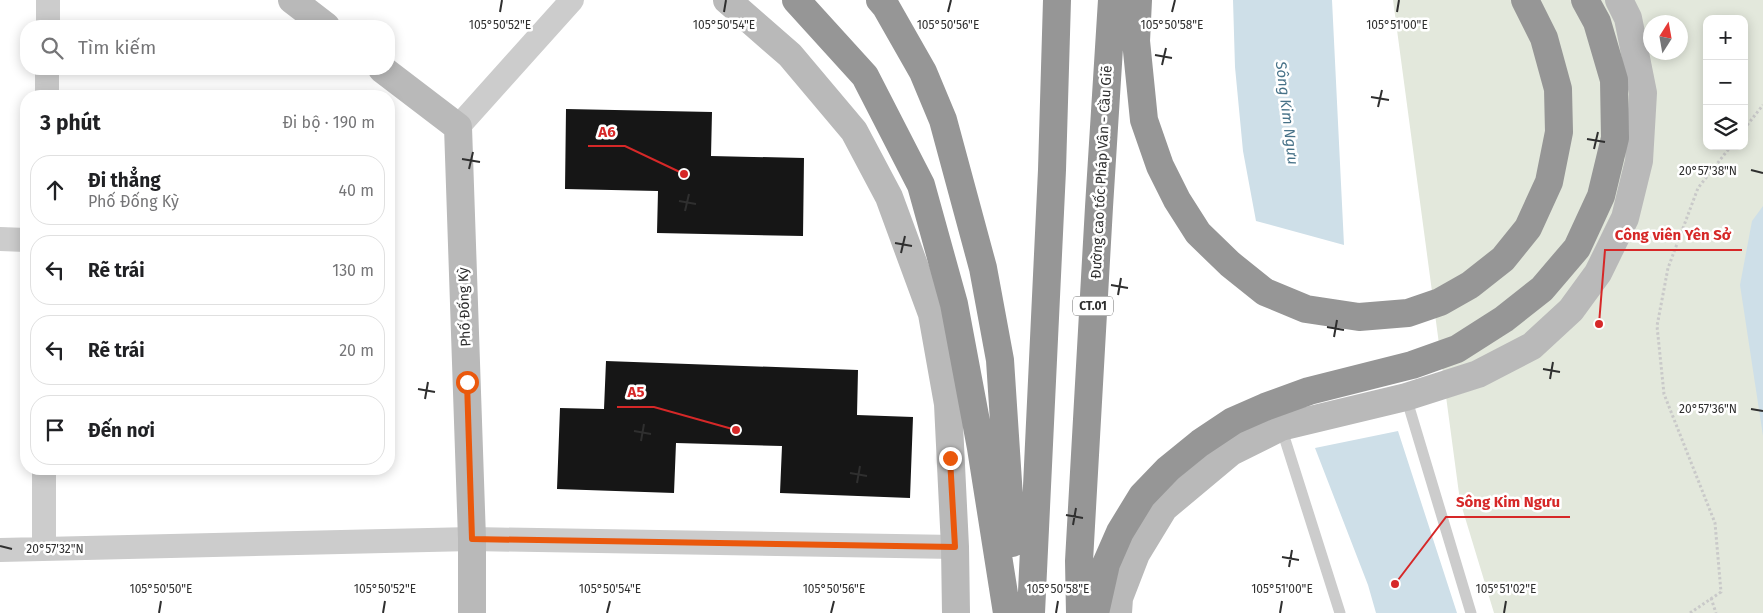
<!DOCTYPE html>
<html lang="vi">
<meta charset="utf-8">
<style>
body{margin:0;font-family:"Fira Sans",sans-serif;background:#f2f2f2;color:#202124}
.controls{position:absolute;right:15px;top:15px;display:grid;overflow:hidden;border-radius:10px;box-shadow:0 2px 12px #0003}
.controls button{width:45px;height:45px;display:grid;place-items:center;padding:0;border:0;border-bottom:1px solid #e0e0e0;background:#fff;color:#202124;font:25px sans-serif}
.compass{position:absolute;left:1643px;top:15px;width:45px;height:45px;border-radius:50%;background:#fff;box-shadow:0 2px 12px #0003;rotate:11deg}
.stop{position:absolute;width:15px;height:15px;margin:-11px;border:4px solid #ea580c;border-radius:50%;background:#fff}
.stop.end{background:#ea580c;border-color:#fff;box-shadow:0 1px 5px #0008}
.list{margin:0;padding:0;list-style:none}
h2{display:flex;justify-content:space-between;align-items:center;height:65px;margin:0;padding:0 20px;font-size:21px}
h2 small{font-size:16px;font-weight:400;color:#757577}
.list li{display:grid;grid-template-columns:32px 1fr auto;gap:15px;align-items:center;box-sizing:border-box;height:70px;margin:0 10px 10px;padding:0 10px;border:1px solid #e0e0e0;border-radius:20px}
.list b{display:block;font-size:19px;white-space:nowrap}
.list p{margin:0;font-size:16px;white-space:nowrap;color:#757577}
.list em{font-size:16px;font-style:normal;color:#757577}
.icon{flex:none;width:28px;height:28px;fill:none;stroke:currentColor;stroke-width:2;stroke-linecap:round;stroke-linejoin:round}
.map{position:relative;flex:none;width:1763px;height:613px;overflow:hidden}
.search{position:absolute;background:#fff;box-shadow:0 2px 12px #0003;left:20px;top:20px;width:375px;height:55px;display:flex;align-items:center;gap:12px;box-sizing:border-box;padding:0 18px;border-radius:20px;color:#757577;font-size:19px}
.panel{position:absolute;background:#fff;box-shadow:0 2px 12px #0003;left:20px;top:90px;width:375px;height:385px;border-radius:20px}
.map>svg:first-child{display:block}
.green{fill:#e3e8dc;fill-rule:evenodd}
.water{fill:#cedfe8}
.building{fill:#161616}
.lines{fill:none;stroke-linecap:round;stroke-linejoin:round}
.path{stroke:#c9c9c9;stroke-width:3;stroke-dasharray:2.5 2.5;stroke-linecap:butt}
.lane{stroke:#ccc;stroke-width:11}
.street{stroke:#ccc;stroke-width:24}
.secondary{stroke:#b9b9b9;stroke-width:28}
.highway{stroke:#969696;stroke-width:28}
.route{stroke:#ea580c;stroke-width:6}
.ticks{fill:none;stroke:#2f2f2f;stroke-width:2}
.labels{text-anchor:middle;stroke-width:5;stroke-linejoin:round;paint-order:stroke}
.shield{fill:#fff;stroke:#6d6d6d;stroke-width:1}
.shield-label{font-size:12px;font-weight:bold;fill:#2f2f2f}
.street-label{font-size:14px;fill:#2f2f2f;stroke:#fff}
.water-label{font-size:15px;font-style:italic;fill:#477288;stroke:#fff}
.ticks-label{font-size:12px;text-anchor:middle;fill:#2f2f2f;stroke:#fff;stroke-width:5;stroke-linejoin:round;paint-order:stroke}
.leader{fill:none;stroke:#d62828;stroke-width:2}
.callout-dot{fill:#d62828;stroke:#fff;stroke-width:2}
.callout-label{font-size:15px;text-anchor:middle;font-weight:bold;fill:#d62828;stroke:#fff;stroke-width:5;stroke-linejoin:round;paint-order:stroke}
</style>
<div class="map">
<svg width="1763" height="613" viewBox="0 0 1763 613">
<rect width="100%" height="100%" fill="#fff"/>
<path class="green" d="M1393 0H1763V613H1494L1460 501ZM1707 19H1744V146H1707ZM1650 22H1680V52H1650Z"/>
<path class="water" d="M1233 0H1332L1344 245 1256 221 1243 151 1235 67Z
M1763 206V436L1740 285 1752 221Z
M1398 431 1457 613H1376L1368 585 1315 448Z"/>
<path class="building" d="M566 109 712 112 711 156 804 158 803 236 657 233 658 191 565 189Z
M606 361 858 370 857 415 913 417 910 498 780 493 782 446 676 443 674 493 557 489 560 408 604 409Z"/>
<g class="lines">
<path class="path" d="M1744 129 1763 105
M1711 598 1716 613
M1690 613 1721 592 1715 523 1664 394 1657 326 1668 268 1698 188 1731 146"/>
<path class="lane" d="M1406 397 1471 613
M1281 427 1340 613"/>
<path class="street" d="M48 26V0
M47 96V69
M458 127 572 0
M0 239 26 240
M44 549V469
M0 550 472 539 955 547"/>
<path class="secondary" d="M292 0 326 26
M727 0 790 55 854 131 889 197 932 314 948 404 955 547 956 613
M382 69 458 127 472 539V613
M1118 613 1119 598 1136 554 1164 508 1231 452 1281 427 1406 397 1478 374 1532 346 1571 310 1598 273 1625 218 1639 161 1643 93 1628 18 1619 0"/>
<path class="highway" d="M796 0 865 76 921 185 954 304 981 448 1007 613
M880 0 886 7 923 72 943 120 983 268 1000 360 1012 543
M1138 0 1136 41 1144 120 1160 166 1177 200 1198 233 1230 264 1265 292 1306 309 1359 317 1408 313 1440 302 1470 285 1503 259 1528 228 1549 182 1559 132 1558 89 1544 38 1525 0
M1031 613 1052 170 1057 0
M1080 613 1079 561 1099 207 1112 0
M1095 613 1106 564 1120 532 1142 496 1168 469 1200 443 1233 421 1265 407 1309 391 1412 365 1457 349 1504 319 1542 289 1577 248 1601 196 1615 138 1614 80 1597 22 1585 0"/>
</g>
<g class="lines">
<path class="route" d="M467 382 472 539 955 547 950 458"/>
</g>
<path class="ticks" d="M500 12 502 0M724 12 726 0M948 12 951 0M1172 12 1175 0M1397 12 1399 0M1155 55 1172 58M1162 65 1166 48M1371 97 1389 100M1378 107 1382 90M1587 139 1605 142M1594 149 1598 132M462 159 480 162M469 169 473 152M1751 170 1763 173M679 201 696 204M685 211 689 194M895 243 912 246M901 253 905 236M1111 285 1128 288M1118 295 1121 278M1327 327 1344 330M1334 337 1337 320M1543 369 1560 372M1550 379 1553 362M418 389 435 392M425 399 428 382M1751 409 1763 411M634 431 651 434M641 441 644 424M850 473 867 476M857 483 860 466M1066 515 1083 518M1073 525 1076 508M0 546 12 549M1282 557 1299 560M1289 567 1292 550M159 613 161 601M383 613 385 601M607 613 610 601M831 613 834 601M1056 613 1058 601M1280 613 1282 601M1504 613 1506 601"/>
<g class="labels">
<rect class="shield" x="1073" y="296.5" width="40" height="19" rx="4"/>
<g class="shield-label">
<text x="1093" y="310">CT.01</text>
</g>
<g class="street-label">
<text transform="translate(1101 172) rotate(-87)" y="5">Đường cao tốc Pháp Vân - Cầu Giẽ</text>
<text transform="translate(464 307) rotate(-92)" y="5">Phố Đống Kỳ</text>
</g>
<g class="water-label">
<text transform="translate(1287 113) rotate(83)" y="5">Sông Kim Ngưu</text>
</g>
</g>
<g class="ticks-label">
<text x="500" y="29">105°50'52"E</text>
<text x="724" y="29">105°50'54"E</text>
<text x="948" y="29">105°50'56"E</text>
<text x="1172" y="29">105°50'58"E</text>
<text x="1397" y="29">105°51'00"E</text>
<text x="1708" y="175">20°57'38"N</text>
<text x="1708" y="413">20°57'36"N</text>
<text x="55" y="553">20°57'32"N</text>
<text x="161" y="593">105°50'50"E</text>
<text x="385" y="593">105°50'52"E</text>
<text x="610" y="593">105°50'54"E</text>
<text x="834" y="593">105°50'56"E</text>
<text x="1058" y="593">105°50'58"E</text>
<text x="1282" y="593">105°51'00"E</text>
<text x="1506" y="593">105°51'02"E</text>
</g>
<path class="leader" d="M684 174L625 146H588M1599 324L1605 250H1742M736 430L654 407H617M1395 584L1446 517H1570"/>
<g class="callout-dot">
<circle cx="684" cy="174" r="5"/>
<circle cx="1599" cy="324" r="5"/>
<circle cx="736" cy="430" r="5"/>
<circle cx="1395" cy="584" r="5"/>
</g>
<g class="callout-label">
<text x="607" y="137">A6</text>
<text x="1673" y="240">Công viên Yên Sở</text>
<text x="636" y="397">A5</text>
<text x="1508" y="507">Sông Kim Ngưu</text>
</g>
</svg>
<div class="controls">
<button>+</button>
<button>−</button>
<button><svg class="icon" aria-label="layers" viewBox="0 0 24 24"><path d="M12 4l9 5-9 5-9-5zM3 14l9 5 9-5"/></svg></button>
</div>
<svg class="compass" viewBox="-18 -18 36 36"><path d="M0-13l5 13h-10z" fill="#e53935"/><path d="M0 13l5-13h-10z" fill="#757577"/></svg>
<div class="stop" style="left:467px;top:382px"></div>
<div class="stop end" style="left:950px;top:458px"></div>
<div class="search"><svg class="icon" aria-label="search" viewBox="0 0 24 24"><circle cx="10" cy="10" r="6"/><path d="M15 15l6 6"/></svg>Tìm kiếm</div>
<section class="panel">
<h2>3 phút<small>Đi bộ · 190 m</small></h2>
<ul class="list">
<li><svg class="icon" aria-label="ahead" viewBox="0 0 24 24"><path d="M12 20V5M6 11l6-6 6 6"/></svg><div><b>Đi thẳng</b><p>Phố Đống Kỳ</p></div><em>40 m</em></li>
<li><svg class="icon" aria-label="left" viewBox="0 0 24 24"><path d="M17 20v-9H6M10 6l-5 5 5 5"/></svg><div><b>Rẽ trái</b></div><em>130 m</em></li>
<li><svg class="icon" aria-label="left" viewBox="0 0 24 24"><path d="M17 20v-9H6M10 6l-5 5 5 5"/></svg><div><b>Rẽ trái</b></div><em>20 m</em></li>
<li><svg class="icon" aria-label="arrive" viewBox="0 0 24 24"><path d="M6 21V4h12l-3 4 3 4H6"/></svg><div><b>Đến nơi</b></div></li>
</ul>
</section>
</div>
